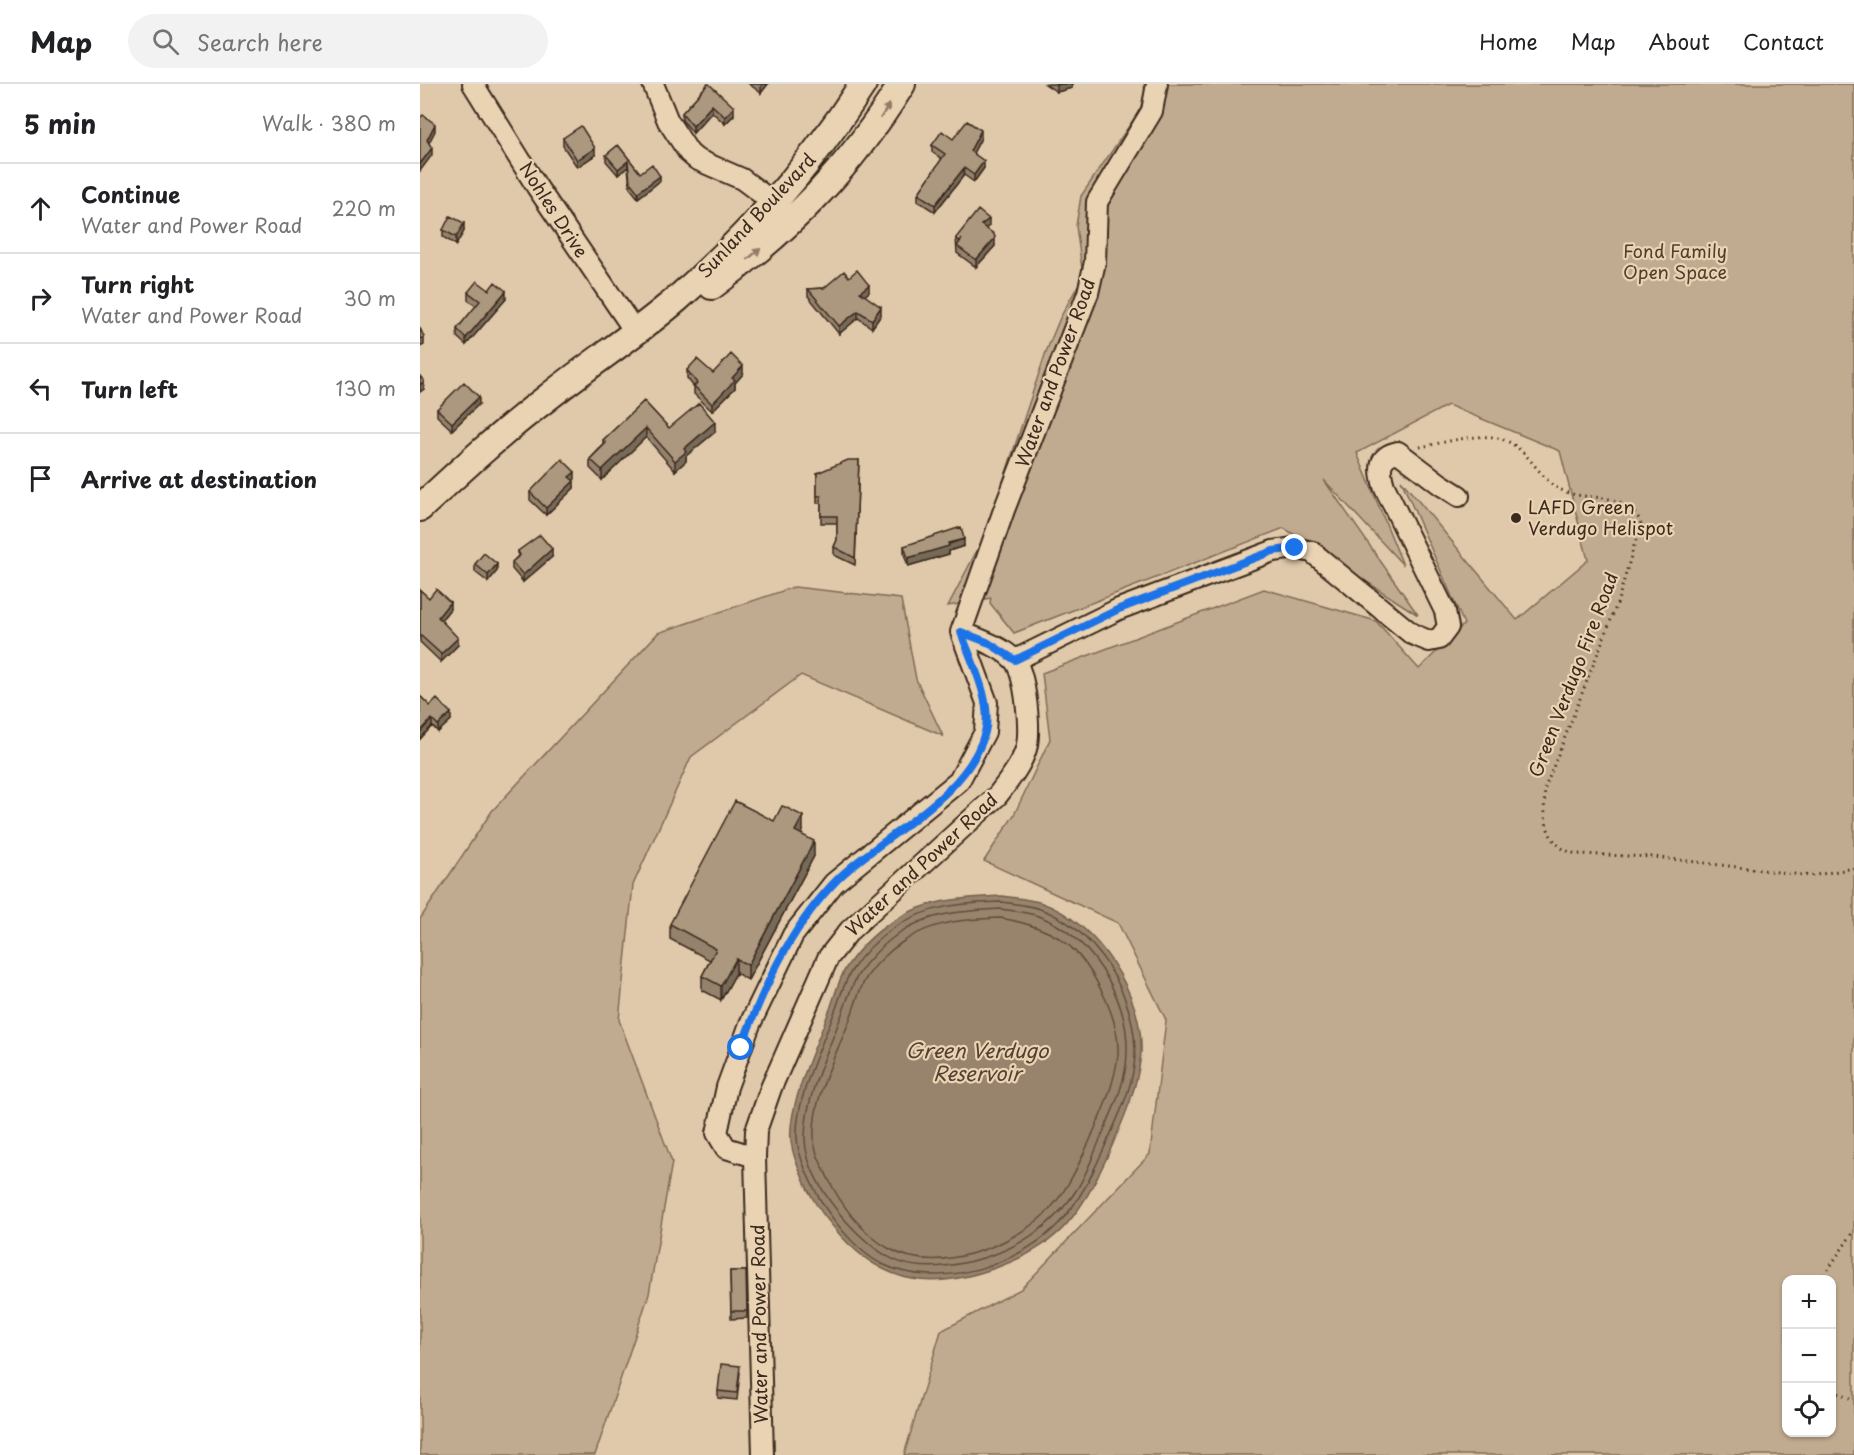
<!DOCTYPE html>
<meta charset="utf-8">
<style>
body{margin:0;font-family:"Playpen Sans",sans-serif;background:#f2f2f2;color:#202124}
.controls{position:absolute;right:18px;bottom:18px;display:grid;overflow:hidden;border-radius:12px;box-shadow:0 2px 4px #0004}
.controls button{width:54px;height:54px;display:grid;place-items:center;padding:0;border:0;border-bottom:2px solid #e0e0e0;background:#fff;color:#202124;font:30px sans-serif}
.stop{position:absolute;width:18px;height:18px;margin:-14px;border:4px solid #1a73e8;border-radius:50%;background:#fff}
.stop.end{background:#1a73e8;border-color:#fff;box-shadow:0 2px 6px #0008}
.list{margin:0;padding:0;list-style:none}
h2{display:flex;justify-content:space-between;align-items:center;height:78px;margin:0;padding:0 24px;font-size:26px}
h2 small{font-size:20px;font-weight:400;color:#757577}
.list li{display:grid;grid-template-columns:39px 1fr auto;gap:18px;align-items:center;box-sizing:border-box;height:90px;padding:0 24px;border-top:2px solid #e0e0e0}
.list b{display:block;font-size:22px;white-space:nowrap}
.list p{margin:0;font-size:20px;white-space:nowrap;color:#757577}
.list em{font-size:20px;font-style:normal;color:#757577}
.icon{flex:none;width:33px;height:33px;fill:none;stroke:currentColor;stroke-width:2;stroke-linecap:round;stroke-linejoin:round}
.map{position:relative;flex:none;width:1434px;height:1371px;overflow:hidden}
header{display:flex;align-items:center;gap:36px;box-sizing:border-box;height:84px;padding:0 30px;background:#fff;border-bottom:2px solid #e0e0e0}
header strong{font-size:28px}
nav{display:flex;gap:33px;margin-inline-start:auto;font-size:21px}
.search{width:420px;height:54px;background:#f2f2f2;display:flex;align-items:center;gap:15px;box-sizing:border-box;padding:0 21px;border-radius:33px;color:#757577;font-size:22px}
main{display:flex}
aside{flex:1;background:#fff}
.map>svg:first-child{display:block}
.green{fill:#c1ab90;stroke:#7e6a57;stroke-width:1.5;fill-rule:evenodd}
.water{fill:#98836c;stroke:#735f4d;stroke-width:1.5}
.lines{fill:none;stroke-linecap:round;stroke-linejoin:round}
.shore{stroke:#604e3d;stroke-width:1.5}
.minor-casing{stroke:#3b2a1e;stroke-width:24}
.major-casing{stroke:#3b2a1e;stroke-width:30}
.path{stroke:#3b2a1e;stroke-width:3;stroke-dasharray:1.5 4.5;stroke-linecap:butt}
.minor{stroke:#ead3b3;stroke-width:20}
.major{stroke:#ead3b3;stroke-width:26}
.wall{fill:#94826d;stroke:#3b2a1e;stroke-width:1.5}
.shaded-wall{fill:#786a59;stroke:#3b2a1e;stroke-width:1.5}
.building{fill:#ac977f;stroke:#3b2a1e;stroke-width:1.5}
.oneway{fill:#927e68}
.route{stroke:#1a73e8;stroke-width:8}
.poi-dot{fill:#3b2a1e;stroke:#ead3b3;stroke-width:2}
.labels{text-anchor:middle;stroke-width:4.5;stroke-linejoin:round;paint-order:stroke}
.street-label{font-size:18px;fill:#3b2a1e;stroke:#ead3b3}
.park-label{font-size:18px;fill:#4f3d2f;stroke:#ead3b3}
.poi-label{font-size:18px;fill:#3b2a1e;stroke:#ead3b3;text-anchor:start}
.water-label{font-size:20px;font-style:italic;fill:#524032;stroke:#ead3b3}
</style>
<header>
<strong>Map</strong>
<div class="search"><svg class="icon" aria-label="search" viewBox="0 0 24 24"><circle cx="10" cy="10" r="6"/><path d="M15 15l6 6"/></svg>Search here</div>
<nav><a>Home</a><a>Map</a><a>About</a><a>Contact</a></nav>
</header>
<main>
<aside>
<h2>5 min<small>Walk · 380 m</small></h2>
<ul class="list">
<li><svg class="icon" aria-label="ahead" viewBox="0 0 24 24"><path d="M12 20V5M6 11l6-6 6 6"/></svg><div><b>Continue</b><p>Water and Power Road</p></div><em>220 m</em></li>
<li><svg class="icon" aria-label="right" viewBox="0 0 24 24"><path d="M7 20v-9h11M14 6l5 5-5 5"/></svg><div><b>Turn right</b><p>Water and Power Road</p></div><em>30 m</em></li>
<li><svg class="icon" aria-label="left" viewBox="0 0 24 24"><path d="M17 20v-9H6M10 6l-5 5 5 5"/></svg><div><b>Turn left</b></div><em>130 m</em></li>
<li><svg class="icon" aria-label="arrive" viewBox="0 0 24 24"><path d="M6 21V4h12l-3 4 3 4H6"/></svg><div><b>Arrive at destination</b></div></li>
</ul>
</aside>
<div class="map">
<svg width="1434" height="1371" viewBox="0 0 1434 1371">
<rect width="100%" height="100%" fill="#e0c9aa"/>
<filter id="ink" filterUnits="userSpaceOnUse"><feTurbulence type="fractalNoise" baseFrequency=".0167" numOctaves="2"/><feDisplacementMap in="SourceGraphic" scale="12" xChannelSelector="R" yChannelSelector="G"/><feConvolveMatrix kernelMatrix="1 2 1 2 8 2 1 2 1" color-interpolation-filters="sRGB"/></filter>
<g filter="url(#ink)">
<path class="green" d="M724 0H1434V1371H484L521 1247 601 1205 730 1070 746 936 698 839 564 777 594 731 630 655 622 589 844 505 956 537 999 585 1044 540 981 396 1097 536 1168 476 1140 367 1028 321 937 369 983 481 904 396 998 531 864 444 594 549 570 519 571 514 528 522 566 449 626 268 640 234 663 192 656 142 661 112 720 26 725 8ZM1366 1196H1412V1348H1366Z
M374 503 481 515 496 595 523 652 381 591 271 673 213 801 199 936 252 1078 229 1210 175 1371H0V835L72 727 238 549Z"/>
<path class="water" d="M582 812C595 814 610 815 622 819 677 838 724 911 721 969 718 1002 705 1032 692 1062 679 1091 667 1117 646 1141 627 1162 603 1174 578 1183 515 1206 468 1203 421 1152 408 1137 397 1124 388 1106 381 1090 373 1074 371 1057 367 1022 397 959 410 925 415 911 419 894 427 882 439 865 454 849 472 838 505 815 543 814 582 812Z"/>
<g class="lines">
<path class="shore" d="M582 818C594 820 609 821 620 825 676 845 713 908 715 965 716 998 699 1031 686 1060 673 1088 662 1114 641 1137 602 1181 517 1207 462 1180 435 1167 405 1128 393 1102 386 1088 378 1071 377 1054 375 1016 401 963 415 927 420 914 424 898 432 886 443 869 459 854 475 843 508 821 544 819 582 818Z
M581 825C593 827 607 828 618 832 670 851 708 912 707 967 707 997 693 1026 681 1053 674 1069 668 1087 659 1102 634 1143 594 1168 548 1178 491 1191 464 1179 426 1137 407 1116 384 1082 385 1052 386 1011 406 973 420 935 426 921 430 904 438 891 448 875 464 860 479 849 510 828 545 827 581 825Z
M581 834C639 845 661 862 686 916 693 932 699 952 698 970 695 1000 682 1028 670 1056 658 1082 647 1108 626 1129 590 1163 515 1192 468 1164 443 1150 421 1121 409 1096 403 1083 394 1068 394 1054 392 1015 415 973 429 938 434 925 438 908 445 896 454 881 470 866 484 857 513 837 547 835 581 834Z"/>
<defs>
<path id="minor" d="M53 0 117 103 216 249
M233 0 248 37 269 69 276 75 322 95 354 119
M595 576 699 525 853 467 875 464 892 468 992 550 1009 557 1019 555 1028 543 1025 527 964 402C959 385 958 372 978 368L1020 400 1039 412
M335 1073 306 1064 297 1049 307 1003 330 940 373 851 414 799 539 697 565 648 567 619 541 548 584 426 668 209 675 178 677 118 732 27 737 0
M343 1371 335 1073 336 1047 351 1004 408 874 430 846 577 712C587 699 601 682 606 665 611 648 606 589 594 576 581 562 558 555 541 548"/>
<path id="major" d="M292 202C373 142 429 85 482 0
M0 424C41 386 82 348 127 314 170 280 215 251 257 215 329 152 391 81 443 0"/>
</defs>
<use href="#minor" class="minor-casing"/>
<use href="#major" class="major-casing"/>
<path class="path" d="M1000 363C1022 359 1050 351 1072 353 1105 357 1113 387 1136 403 1165 422 1199 401 1221 438L1197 520 1125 704C1123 732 1124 763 1157 770L1235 773 1391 792 1434 784
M1401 1196 1434 1147
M1412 1307 1434 1316"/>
<use href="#minor" class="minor"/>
<use href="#major" class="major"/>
</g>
<path class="wall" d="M288 0 314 31 305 40 292 28 273 49 262 36V29Z
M329 0H348L341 9Z
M625 0H652V4L637 8Z
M143 54 175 71 157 83 143 62Z
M561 54 553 69 564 84 554 98 544 91 515 128 498 117V110L522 75 512 68V61L533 55Z
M198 61 220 89 240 97 218 114 210 104 208 83 198 91 186 77V71Z
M569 142 566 144 575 162 556 183 537 169 536 154Z
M23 146 44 147 36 161 23 153Z
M429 193 449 208 444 212 461 231 452 244 438 234 419 250 388 212V205L404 204Z
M69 206 86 215 46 261 37 253V245L56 222 48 216V208Z
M267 286 293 289 323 290 315 299V304L292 327 274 310V303L267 294Z
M224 317 249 344 295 348 266 372V377L255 387 226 353 182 396 170 384V375L183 361V356Z
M59 320 32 346 17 332V325Z
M439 376 435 481 414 471V463L417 456V439H401V419H397V389Z
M155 395 153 396 154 404 126 431 110 416V408Z
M484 462H544L529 467V470L488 482 484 470Z
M98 467 132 473 103 498 92 485V478L98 472Z
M55 480 77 487 68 498 55 488Z
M0 506 9 514 30 525 21 536 38 561 21 578 0 558Z
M0 612 10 622 31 636 18 648 12 642 0 655Z
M354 737 383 747 381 751 394 772 328 896 316 889 301 916 282 906V892L290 876 250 855V840Z
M310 1187H326L327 1234 311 1235Z
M320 1289 317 1316 298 1314V1307Z"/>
<path class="shaded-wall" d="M342 0H348L341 9V2Z
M641 0H652V4L637 8V1Z
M292 21V28L273 49V42Z
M314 23V31L305 40V33Z
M15 40V47L7 63V56Z
M561 46V54L550 75V67Z
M12 64V71L0 87V80Z
M175 64V71L157 83V76Z
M208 77V83L198 91V85Z
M564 77V84L554 98V91Z
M544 84V91L515 128V121Z
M240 92V97L218 114V108Z
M569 135V142L561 148V141Z
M44 139V147L36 161V153Z
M575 154V162L556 183V176Z
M449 201V208L440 216V208Z
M86 207V215L46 261V254Z
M461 223V231L452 244V236Z
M438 227V234L419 250V242Z
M4 253V261L0 263V255Z
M323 282V290L315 299V304L292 327V320L312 294Z
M4 297V305L0 308V301Z
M59 313V320L32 346V339Z
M295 338V348L266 372V377L255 387V377L264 365Z
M226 344V353L182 396V386Z
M155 388V395L149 400V393Z
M154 397V404L126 431V424Z
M544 455V462L529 467V470L488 482V474Z
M132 465V473L103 498V491Z
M77 480V487L68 498V491Z
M30 518V525L18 540V533Z
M38 554V561L21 578V570Z
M31 629V636L18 648V641Z
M12 635V642L0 655V648Z
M383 732V747L375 762V747Z
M394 757V772L328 896V881Z
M316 875V889L301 916V902Z"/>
<path class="building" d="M288 0H289L314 23 305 33 292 21 273 42 262 29Z
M3 31 15 40 7 56 12 64 0 80V34Z
M547 37 561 46 550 67 564 77 554 91 544 84 515 121 498 110 525 70 512 61 522 47 533 55Z
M161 42 175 64 157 76 143 54Z
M198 61 220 89 232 80 240 92 218 108 210 98 208 77 198 85 186 71Z
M558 126 569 135 561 141 574 150 575 154 556 176 537 162 542 155 539 157 536 154Z
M30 132 44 139 36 153 23 146Z
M437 186 449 201 440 208 461 223 452 236 438 227 419 242 388 205 404 204 424 187 429 193Z
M57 197 69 206 75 198 86 207 46 254 37 245 60 217 48 208Z
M0 244 4 253 0 255Z
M311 270 323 282 312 294 315 296 292 320 274 302 277 299 267 286 277 275 293 289Z
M0 292 4 297 0 301Z
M44 298 59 313 32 339 17 325Z
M224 317 249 344 279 319 295 338 264 365 266 368 255 377 226 344 182 386 170 375 186 359 183 356Z
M142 375 155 388 149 393 154 397 126 424 110 408Z
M428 376H439L435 474 414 463 417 456V432H401V412H397V389Z
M541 443 544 455 528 459 529 462 488 474 484 462Z
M120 451 132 465 103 491 92 478 100 471 98 467Z
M64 469 77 480 68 491 55 480Z
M16 505 30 518 18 533 38 554 21 570 0 551V506L9 514Z
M0 612 10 622 17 615 31 629 18 641 12 635 0 648Z
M315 717 354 737 362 722 365 723 383 732 375 747 394 757 328 881 316 875 301 902 282 892 296 865 250 840Z
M310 1187H326L327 1227H311Z
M301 1280 320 1282 317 1309 298 1307Z"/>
<defs><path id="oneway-solid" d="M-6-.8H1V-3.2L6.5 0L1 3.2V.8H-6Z" transform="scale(1.5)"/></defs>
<g class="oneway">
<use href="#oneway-solid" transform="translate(465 27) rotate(-58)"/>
<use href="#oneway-solid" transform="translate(334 170) rotate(-40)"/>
</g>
</g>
<g class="lines" filter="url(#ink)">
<path class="route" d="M321 964C343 905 369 847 412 801 457 753 547 716 565 648 573 618 551 577 541 548L567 558 595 576 699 525 853 467 875 464"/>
</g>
<circle class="poi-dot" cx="1096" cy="434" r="6"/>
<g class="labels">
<g class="street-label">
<text transform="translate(133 126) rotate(57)" y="6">Nohles Drive</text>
<text transform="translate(337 132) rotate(-47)" y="6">Sunland Boulevard</text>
<text transform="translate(636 289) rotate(-70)" y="6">Water and Power Road</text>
<text transform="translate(1154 591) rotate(-69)" y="6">Green Verdugo Fire Road</text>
<text transform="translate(502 781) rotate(-43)" y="6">Water and Power Road</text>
<text transform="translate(340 1240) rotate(-91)" y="6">Water and Power Road</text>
</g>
<g class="park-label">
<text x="1255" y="174">Fond Family<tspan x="1255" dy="21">Open Space</tspan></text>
</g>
<g class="poi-label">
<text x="1108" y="430">LAFD Green<tspan x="1108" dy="21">Verdugo Helispot</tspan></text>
</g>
<g class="water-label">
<text x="557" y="974">Green Verdugo<tspan x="557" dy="23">Reservoir</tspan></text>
</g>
</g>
</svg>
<div class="controls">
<button>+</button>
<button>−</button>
<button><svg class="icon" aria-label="locate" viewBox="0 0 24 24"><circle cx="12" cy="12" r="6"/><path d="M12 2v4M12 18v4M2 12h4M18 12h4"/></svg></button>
</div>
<div class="stop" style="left:321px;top:964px"></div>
<div class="stop end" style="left:875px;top:464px"></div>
</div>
</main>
